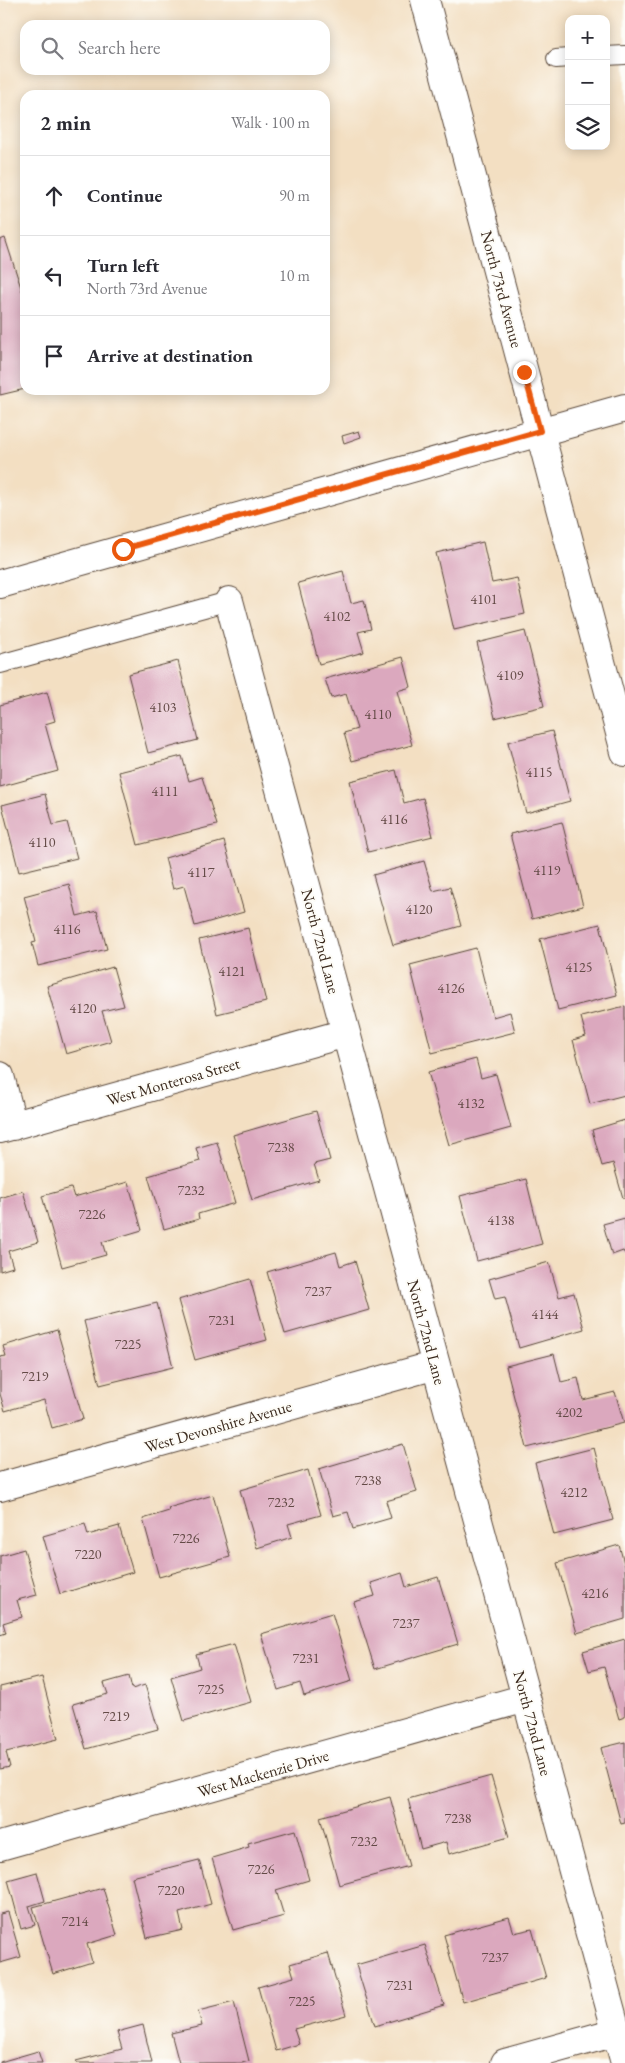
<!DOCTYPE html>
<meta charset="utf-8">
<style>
body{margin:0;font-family:"EB Garamond",serif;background:#f2f2f3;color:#2b2b33}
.controls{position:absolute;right:15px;top:15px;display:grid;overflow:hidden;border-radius:10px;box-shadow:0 2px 12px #0003}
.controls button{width:45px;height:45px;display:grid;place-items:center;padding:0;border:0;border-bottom:1px solid #e1e1e2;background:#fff;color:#2b2b33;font:25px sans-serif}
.stop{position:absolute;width:15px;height:15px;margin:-11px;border:4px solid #ea580c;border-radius:50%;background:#fff}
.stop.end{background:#ea580c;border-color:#fff;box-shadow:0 1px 5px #0008}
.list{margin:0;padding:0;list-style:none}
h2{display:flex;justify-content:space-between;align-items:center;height:65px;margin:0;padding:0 20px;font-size:21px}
h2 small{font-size:16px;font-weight:400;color:#7c7c81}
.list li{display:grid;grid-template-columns:32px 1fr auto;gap:15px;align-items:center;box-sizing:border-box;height:80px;padding:0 20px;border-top:1px solid #e1e1e2}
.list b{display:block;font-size:19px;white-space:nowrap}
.list p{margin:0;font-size:16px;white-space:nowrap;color:#7c7c81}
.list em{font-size:16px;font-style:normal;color:#7c7c81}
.icon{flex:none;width:28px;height:28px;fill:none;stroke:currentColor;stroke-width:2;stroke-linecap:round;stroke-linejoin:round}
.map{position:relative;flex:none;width:625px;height:2063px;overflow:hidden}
.search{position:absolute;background:#fff;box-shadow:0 2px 12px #0003;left:20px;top:20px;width:310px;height:55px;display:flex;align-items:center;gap:12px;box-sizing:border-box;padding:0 18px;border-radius:15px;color:#7c7c81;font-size:19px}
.panel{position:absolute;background:#fff;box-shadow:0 2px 12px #0003;left:20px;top:90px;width:310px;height:305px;border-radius:15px}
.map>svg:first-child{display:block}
.building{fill:#dba8be}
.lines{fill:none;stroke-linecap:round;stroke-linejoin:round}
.service-casing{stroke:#574537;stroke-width:20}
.minor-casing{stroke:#574537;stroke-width:30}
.secondary-casing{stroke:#574537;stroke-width:30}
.service{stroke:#fff;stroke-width:18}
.minor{stroke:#fff;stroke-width:28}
.secondary{stroke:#fff;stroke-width:28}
.route{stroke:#ea580c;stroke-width:6}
.labels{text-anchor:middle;stroke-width:4;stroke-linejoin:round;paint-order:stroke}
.number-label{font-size:14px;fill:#634a46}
.street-label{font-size:16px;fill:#3b2a1e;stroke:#fdfcf7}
</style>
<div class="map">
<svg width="625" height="2063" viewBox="0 0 625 2063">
<rect width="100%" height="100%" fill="#fdfcf7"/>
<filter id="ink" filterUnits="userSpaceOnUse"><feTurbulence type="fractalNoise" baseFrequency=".02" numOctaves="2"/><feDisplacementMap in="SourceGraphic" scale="10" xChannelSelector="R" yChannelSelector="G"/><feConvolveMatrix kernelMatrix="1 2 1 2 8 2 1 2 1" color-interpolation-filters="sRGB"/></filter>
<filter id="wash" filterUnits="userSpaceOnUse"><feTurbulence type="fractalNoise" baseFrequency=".0096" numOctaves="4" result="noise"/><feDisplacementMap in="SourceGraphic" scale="20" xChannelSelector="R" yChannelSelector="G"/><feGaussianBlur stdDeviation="1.12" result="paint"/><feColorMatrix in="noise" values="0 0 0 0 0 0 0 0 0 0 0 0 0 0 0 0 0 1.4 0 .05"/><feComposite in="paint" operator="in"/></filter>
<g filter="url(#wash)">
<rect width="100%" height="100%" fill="#f3dfc2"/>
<g id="blocks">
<path class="building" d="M5 238 25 300V389L0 395V240Z
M359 431 361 437 344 443 342 436Z
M483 542 492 583 517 578 525 614 454 630 436 553Z
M343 571 351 603 364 600 371 629 358 632 364 652 319 664 298 583Z
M525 631 544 706 495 718 477 643Z
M403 657 411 687 397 691 412 745 352 761 344 733 357 729 346 694 331 698 325 679Z
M178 661 198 740 148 753 128 674Z
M47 692 55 721 45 724 58 771 0 787V705Z
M552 731 570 801 526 813 508 742Z
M182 756 189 781 202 777 217 825 138 845 119 772Z
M396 770 404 803 423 798 433 836 368 852 350 781Z
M45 794 53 825 67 822 77 858 19 872 2 805Z
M562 822 583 906 532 919 510 834Z
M224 841 244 912 195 926 184 886 173 889 165 858Z
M424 861 433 891 450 887 461 926 393 945 373 875Z
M69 884 77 916 97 911 107 949 38 966 32 943 36 942 24 896Z
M600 924 617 995 558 1010 540 939Z
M248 928 266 1002 217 1014 199 940Z
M476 948 493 1017 510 1012 515 1032 432 1053 410 965Z
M113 967 124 1006 102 1011 111 1041 66 1054 47 986Z
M625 1006V1095L590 1104 573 1040 586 1036 581 1017Z
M476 1059 481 1078 496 1074 511 1128 449 1145 428 1072Z
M316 1111 330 1160 314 1164 319 1180 252 1200 233 1135Z
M625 1120V1197L623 1198 613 1163 602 1166 592 1130Z
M217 1142 235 1203 198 1214 199 1219 164 1229 148 1176 200 1161 196 1148Z
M526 1179 542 1244 477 1261 460 1196Z
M128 1182 142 1230 102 1242 106 1255 62 1267 42 1196 71 1188 74 1197Z
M23 1191 38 1242 8 1251 13 1267 0 1271V1198Z
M625 1218V1254L623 1251 612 1255 603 1224Z
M336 1252 340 1266 355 1261 369 1310 285 1334 267 1272Z
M549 1262 559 1297 574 1293 584 1329 519 1348 505 1297 495 1299 489 1279Z
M250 1279 267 1340 195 1360 178 1300Z
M157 1303 173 1367 100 1385 84 1321Z
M57 1330 83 1419 52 1428 44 1400 5 1411 0 1394V1357L6 1356 3 1346Z
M554 1354 561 1382 578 1378 583 1400 615 1392 624 1423 527 1448 506 1366Z
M403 1444 417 1492 386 1501 391 1518 353 1529 348 1512 333 1516 319 1469Z
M594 1448 613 1520 554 1535 535 1463Z
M308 1470 321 1515 288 1524 292 1537 257 1548 240 1490Z
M213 1495 230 1557 159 1577 143 1519 169 1511 168 1508Z
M85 1524 88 1535 119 1526 133 1572 60 1594 43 1536Z
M619 1545 625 1567V1619L577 1633 557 1563Z
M24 1549 37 1595 17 1600 22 1617 3 1623 6 1633 0 1635V1556Z
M402 1573 406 1587 438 1577 458 1644 375 1669 354 1602 375 1596 371 1583Z
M332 1613 352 1681 304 1696 300 1683 278 1690 261 1634Z
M625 1639V1717L619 1719 604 1667 589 1671 583 1651Z
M234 1644 251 1702 184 1721 171 1677 200 1668 196 1654Z
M129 1676 132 1689 145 1685 158 1729 86 1749 73 1704 108 1694 104 1683Z
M42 1677 58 1739 6 1752 10 1767 0 1769V1687Z
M625 1742V1823L621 1824 601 1748Z
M491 1776 509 1837 449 1854 446 1842 421 1849 408 1799Z
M390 1797 409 1866 339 1885 320 1817Z
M295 1830 309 1880 276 1890 284 1916 233 1930 212 1858 249 1847 248 1843Z
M199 1860 211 1904 179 1913 183 1930 147 1938 132 1877Z
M37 1872 45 1901 29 1906 35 1925 21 1929 8 1880Z
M103 1888 117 1935 87 1944 92 1962 53 1974 33 1907Z
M8 1912 21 1957 0 1963V1914Z
M509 1917 514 1933 532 1929 546 1978 463 2002 444 1935Z
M425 1945 444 2005 375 2026 356 1965Z
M328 1953 346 2015 294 2029 299 2044 276 2051 258 1987 294 1977 290 1964Z
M234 2002 249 2061 242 2063H179L171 2033 202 2026 198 2011Z
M143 2025 152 2063H77L76 2061 122 2049 117 2032Z
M38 2051 42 2063H0V2062Z"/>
</g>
</g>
<g filter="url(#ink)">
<use href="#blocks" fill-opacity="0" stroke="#574537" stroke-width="1"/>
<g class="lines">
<defs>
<path id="service" d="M606 56 625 55
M556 59 569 58
M0 664 229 601"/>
<path id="minor" d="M425 0 625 752
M229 601 625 2063
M0 1076 13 1126
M0 1129 346 1033
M0 1487 436 1365
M0 1846 526 1698
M505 2063 616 2032"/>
<path id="secondary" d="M0 584 625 408"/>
</defs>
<use href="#service" class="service-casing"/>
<use href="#minor" class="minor-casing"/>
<use href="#secondary" class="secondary-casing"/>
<use href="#service" class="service"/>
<use href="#minor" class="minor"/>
<use href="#secondary" class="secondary"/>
</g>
</g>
<g class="lines" filter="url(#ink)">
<path class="route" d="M123 549 540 431 524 372"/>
</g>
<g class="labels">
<g class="number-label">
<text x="484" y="604">4101</text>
<text x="337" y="621">4102</text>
<text x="510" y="680">4109</text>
<text x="163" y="712">4103</text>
<text x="378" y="719">4110</text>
<text x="539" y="777">4115</text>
<text x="165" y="796">4111</text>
<text x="394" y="824">4116</text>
<text x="42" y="847">4110</text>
<text x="547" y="875">4119</text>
<text x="201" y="877">4117</text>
<text x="419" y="914">4120</text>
<text x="67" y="934">4116</text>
<text x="579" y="972">4125</text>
<text x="232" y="976">4121</text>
<text x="451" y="993">4126</text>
<text x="83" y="1013">4120</text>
<text x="471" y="1108">4132</text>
<text x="281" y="1152">7238</text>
<text x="191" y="1195">7232</text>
<text x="92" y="1219">7226</text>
<text x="501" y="1225">4138</text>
<text x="318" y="1296">7237</text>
<text x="545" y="1319">4144</text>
<text x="222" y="1325">7231</text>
<text x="128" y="1349">7225</text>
<text x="35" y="1381">7219</text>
<text x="569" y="1417">4202</text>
<text x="368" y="1485">7238</text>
<text x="574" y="1497">4212</text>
<text x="281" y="1507">7232</text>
<text x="186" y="1543">7226</text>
<text x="88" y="1559">7220</text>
<text x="595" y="1598">4216</text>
<text x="406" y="1628">7237</text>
<text x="306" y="1663">7231</text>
<text x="211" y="1694">7225</text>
<text x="116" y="1721">7219</text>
<text x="458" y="1823">7238</text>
<text x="364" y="1846">7232</text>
<text x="261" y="1874">7226</text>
<text x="171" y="1895">7220</text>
<text x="75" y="1926">7214</text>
<text x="495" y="1962">7237</text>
<text x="400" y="1990">7231</text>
<text x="302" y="2006">7225</text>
</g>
<g class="street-label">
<text transform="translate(502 289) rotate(75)" y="6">North 73rd Avenue</text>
<text transform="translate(321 941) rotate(75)" y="6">North 72nd Lane</text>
<text transform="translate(173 1081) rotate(-16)" y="6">West Monterosa Street</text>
<text transform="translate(427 1332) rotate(75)" y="6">North 72nd Lane</text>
<text transform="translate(218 1426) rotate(-16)" y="6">West Devonshire Avenue</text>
<text transform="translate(533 1723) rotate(75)" y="6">North 72nd Lane</text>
<text transform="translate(263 1773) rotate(-16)" y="6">West Mackenzie Drive</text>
</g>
</g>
</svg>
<div class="controls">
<button>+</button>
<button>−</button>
<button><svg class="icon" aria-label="layers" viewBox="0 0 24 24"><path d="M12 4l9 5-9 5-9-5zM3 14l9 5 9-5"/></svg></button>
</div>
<div class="stop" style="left:123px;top:549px"></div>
<div class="stop end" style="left:524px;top:372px"></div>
<div class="search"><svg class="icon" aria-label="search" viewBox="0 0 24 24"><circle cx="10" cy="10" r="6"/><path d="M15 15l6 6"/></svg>Search here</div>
<section class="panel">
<h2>2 min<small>Walk · 100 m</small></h2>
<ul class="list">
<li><svg class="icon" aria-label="ahead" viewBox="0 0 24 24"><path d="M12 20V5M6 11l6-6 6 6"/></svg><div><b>Continue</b></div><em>90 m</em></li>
<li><svg class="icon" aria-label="left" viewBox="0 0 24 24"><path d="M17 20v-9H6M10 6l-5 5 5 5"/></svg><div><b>Turn left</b><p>North 73rd Avenue</p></div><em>10 m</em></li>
<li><svg class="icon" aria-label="arrive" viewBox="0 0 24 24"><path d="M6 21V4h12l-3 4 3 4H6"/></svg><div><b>Arrive at destination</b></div></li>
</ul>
</section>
</div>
